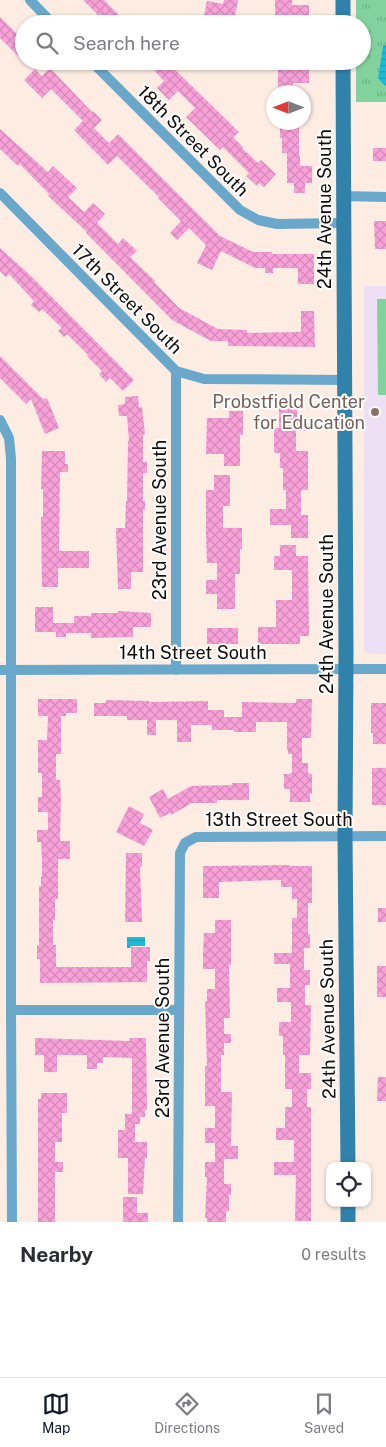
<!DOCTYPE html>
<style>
body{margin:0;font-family:"Public Sans",sans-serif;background:#f2f2f3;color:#2b2b33}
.controls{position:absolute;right:15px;bottom:15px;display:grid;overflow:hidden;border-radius:10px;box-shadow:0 1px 4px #0004}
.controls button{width:45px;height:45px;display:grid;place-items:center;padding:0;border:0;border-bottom:1px solid #e1e1e2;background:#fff;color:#2b2b33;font:25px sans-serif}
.compass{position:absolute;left:266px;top:85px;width:45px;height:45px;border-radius:50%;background:#fff;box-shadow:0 1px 4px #0004;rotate:270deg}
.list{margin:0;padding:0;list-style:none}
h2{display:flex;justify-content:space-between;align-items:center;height:65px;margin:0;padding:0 20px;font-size:21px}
h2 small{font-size:16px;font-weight:400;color:#7c7c81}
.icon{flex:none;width:28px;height:28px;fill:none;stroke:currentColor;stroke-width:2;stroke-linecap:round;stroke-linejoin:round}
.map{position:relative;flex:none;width:386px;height:1222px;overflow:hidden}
.search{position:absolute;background:#fff;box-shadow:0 1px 4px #0004;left:15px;right:15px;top:15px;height:55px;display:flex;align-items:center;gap:12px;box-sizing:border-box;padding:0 18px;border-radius:28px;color:#7c7c81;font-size:19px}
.sheet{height:155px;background:#fff}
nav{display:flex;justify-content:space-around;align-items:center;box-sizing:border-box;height:70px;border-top:1px solid #e1e1e2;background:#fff;font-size:14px;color:#7c7c81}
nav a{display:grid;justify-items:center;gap:2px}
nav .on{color:#111827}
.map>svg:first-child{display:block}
.education{fill:#ede0f4}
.grass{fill:url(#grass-tufts)}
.pitch{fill:#82d29e}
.water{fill:url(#water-rules)}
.building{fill:url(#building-cross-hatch)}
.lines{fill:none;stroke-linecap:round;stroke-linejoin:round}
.street{stroke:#69a8cb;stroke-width:10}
.secondary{stroke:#3082ab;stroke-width:15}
.education-dot{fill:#8d6e63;stroke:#fff;stroke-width:2}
.labels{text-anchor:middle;stroke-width:4;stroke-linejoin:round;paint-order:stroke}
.street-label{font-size:18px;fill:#110b07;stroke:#fff}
.education-label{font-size:18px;fill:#785e54;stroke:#fff;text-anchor:end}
</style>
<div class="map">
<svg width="386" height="1222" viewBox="0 0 386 1222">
<defs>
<pattern id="grass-tufts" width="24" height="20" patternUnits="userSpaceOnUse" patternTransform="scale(1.25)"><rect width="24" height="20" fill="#82d29e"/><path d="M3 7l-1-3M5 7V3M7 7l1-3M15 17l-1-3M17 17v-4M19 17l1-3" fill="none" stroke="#6fb387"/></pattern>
<pattern id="water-rules" width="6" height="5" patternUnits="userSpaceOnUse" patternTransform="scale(1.25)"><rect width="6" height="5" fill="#1fbad7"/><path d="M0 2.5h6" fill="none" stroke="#1b9fb7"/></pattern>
<pattern id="building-cross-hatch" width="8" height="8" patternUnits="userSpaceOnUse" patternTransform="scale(1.25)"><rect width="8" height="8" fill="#f8a1d9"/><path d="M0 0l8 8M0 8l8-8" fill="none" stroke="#d489b9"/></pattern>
</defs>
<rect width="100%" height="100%" fill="#fcece2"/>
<path class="education" d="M364 286H386V654L368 653 364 650Z"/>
<path class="grass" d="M356 0H386V102H356V61H362V24H356Z"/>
<path class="pitch" d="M377 299H386V395H378Z"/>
<path class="water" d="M386 45V86L383 84 378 78 383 46Z
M127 937H145V946H131L130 948H127Z"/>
<path class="building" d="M83 0H104L128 24H107Z
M224 0H238L234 21 204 15 207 1 223 4Z
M275 0H292V5H309V20H275Z
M0 17 24 41V62L0 38Z
M148 61H166L239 132 233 137 243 147 242 148 258 163 261 160 276 174 264 187 259 183 257 186 246 176 249 173 223 147 220 150 186 117 195 108 178 91 169 100 157 88 164 81 154 70 156 69Z
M50 68 92 112 93 111 102 120 94 128 109 143 118 134 220 236 253 252H272V254H314V284H298V268H273V273H265V268H255L221 251 212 270 197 263 206 245 189 228 177 240 170 233 181 221 158 198 159 197 117 156 108 165 74 130 83 121 51 89 42 98 24 80 35 69 42 76Z
M278 70H309V83H293V92H278Z
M280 122H299V155H300V166H312V183H305V193H294V183H287V153H282V138H280Z
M0 129 48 172 53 166 77 188 68 197 84 212 93 203 105 214 97 223 118 244 123 238 137 251 130 257 155 281 154 282 179 308 218 329 247 330V333L301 332V311H314L315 347 228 346V341H211L172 320 86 233 87 232 48 196 49 194 20 164 18 166 0 149Z
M373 148H386V161H373Z
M374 221H386V249H375Z
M0 248 31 276 134 380 123 391 110 378 106 382 99 374 102 371 87 356 88 355 67 334 64 337 58 331 62 328 42 309 39 312 31 305 34 301 9 274 6 277 0 271Z
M0 356 43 399 47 398 59 428 45 434 31 399 26 404 0 378Z
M138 396 139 408 142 407 145 434 143 435V462H147V473H143V501H145V510H143V572H131V589H118L116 528H125L126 501H127L128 441H129L127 416H119L118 405 125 404V397Z
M279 408H297V417H308V431H296V451H308V490H301V515H308V538H291V525H270V509H286V490H283V468H280V453H274V428H279Z
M229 411H243V435H240V466H224V454H206L207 418H229Z
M42 451H65V464H68V472H60L59 551H89V568H58V587H42L41 517H43V489H41Z
M214 475H230V506H223V528H242V549H240V574H235V609H217V594H206V580H217V563H207L206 533V490H214Z
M280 545H296V556H308L309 636H300V644H258V627H276V600H292V570H274V556H280Z
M35 607H53V623H74V616H91V613H118V611L151 613V627H133V637L91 638V633H66V637H56V632H35Z
M207 628H238V644H207Z
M38 699H77V713H66V716H61V754H56V780H60L61 797 60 841H70V859H58V899H55V920H53V945H56V967H131V947H150V961H147V982L40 983V959H37V945H39V886H41V877H42V859L41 842H37V830H48V812H38V797H42V773H38V740H47L48 716H38Z
M296 699H312L311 738H302V763H308V773L312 774V794H310V802H290V789H284V774H290V773H292V754H288V750H287V722H256V732H234V730H212V725H191V742H177V720H156V735H147V720H127V716H94V703H106V700L149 701V702L208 701V710H224V717H242V702L296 703Z
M371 703H386V744H373V733H371Z
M372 768H386V805H372Z
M232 783H249V800H217V803H192L171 815 170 813 160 818 149 797 163 789 168 799 191 786 232 785Z
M129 806 144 814 140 823 153 830 144 846 116 832Z
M126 853H142V867H140L142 922H125Z
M290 865V866H312V903H308V934H310V948H304V970H310V985H305V1005H311L310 1055H299V1073H311V1089H307V1107H311V1221H295L296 1175H274V1162H294V1140H276V1128H285V1107H292V1089H285V1055H283V1036H279V1022H291V1002H277V988H290V964H274V953H292V918H297V899H292V887H281V880L219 882V898H203V866Z
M378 908H386V922H378Z
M215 920H231V965H229L230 1018H224V1034H231V1043H224V1055H221V1092H232L231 1146H238V1159H224V1184H231V1195H229V1211H226V1222H207V1218H205L207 1177H205V1162H215V1143H205V1128H215V1106H205V1066H207L205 1001H207V989H215V969H203V953L204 933H215Z
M377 966H386V997H377Z
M35 1038 130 1041V1038H146L147 1110H145V1117H140V1124H135V1142H147V1158H145L143 1194H128V1158H118V1130H125V1114H132V1058L103 1057V1063H97V1069H87V1055H57V1072H44V1055H35Z
M378 1077H386V1101H377Z
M41 1093H67V1113H62V1142H55V1162H63V1172H55V1222H38V1099H41Z
M123 1197H137V1213H148V1222H123Z"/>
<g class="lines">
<path class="street" d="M30 0 53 24
M91 61 240 210 258 220 277 224 343 223
M0 193 176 371 204 379 344 380
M343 196 386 197
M176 371V670
M0 420 9 438 11 459V1010L12 1222
M0 670 386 669
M11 1010H179
M178 1222 180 853 185 843 196 837 386 836"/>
<path class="secondary" d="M343 24V0
M343 61 346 652 345 837 348 1166
M348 1203V1222"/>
</g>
<circle class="education-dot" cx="375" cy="412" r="5"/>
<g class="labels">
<g class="street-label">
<text transform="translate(193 141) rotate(45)" y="6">18th Street South</text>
<text transform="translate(325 209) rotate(-90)" y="6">24th Avenue South</text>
<text transform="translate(127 299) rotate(45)" y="6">17th Street South</text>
<text transform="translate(160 520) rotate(-90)" y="6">23rd Avenue South</text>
<text transform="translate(327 614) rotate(-90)" y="6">24th Avenue South</text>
<text x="193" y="659">14th Street South</text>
<text x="279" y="826">13th Street South</text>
<text transform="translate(328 1019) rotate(-91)" y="6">24th Avenue South</text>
<text transform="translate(163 1038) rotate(-90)" y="6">23rd Avenue South</text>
</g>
<g class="education-label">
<text x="365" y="408">Probstfield Center<tspan x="365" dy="21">for Education</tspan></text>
</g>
</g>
</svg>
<div class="controls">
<button><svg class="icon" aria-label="locate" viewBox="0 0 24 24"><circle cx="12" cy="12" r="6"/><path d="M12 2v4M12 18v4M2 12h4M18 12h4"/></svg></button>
</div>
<svg class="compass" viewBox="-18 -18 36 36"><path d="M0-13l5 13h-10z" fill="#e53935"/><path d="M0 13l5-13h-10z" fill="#7c7c81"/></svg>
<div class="search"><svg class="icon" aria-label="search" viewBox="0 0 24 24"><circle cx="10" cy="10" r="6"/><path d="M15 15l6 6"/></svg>Search here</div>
</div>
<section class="sheet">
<h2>Nearby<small>0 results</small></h2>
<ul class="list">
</ul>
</section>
<nav>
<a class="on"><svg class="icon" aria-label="map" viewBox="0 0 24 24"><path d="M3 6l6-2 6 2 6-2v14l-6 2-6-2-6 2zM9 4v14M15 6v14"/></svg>Map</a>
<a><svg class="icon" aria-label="directions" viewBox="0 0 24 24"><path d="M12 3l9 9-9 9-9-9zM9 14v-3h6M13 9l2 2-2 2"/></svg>Directions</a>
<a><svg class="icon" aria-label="saved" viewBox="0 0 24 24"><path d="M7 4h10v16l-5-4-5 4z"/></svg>Saved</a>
</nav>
